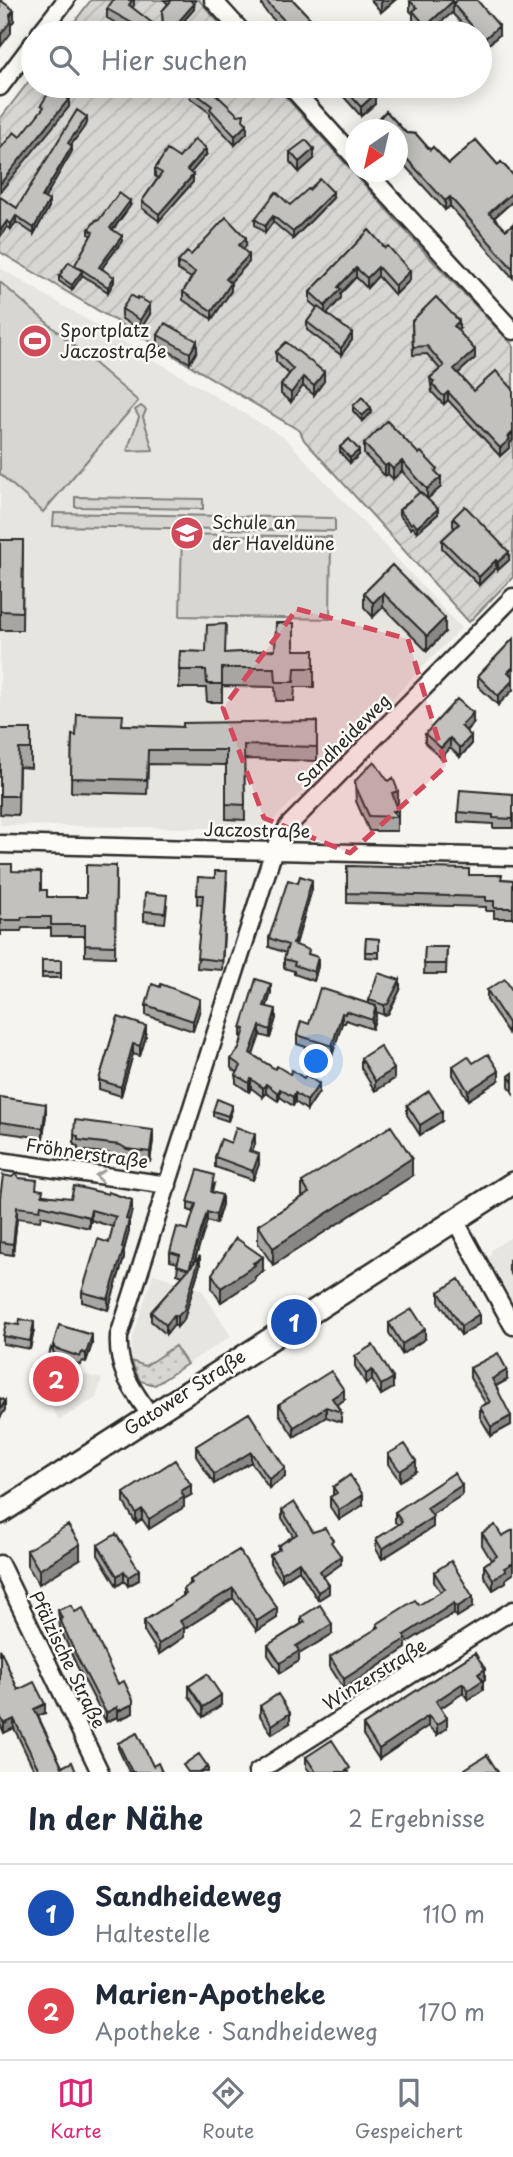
<!DOCTYPE html>
<html lang="de">
<meta charset="utf-8">
<style>
body{margin:0;font-family:"Playpen Sans",sans-serif;background:#f6f6f7;color:#1f2937}
.compass{position:absolute;left:345px;top:119px;width:63px;height:63px;border-radius:50%;background:#fff;box-shadow:0 4px 18px #0003;rotate:214deg}
.you{position:absolute;left:317px;top:1062px;width:24px;height:24px;margin:-18px;border:5px solid #fff;border-radius:50%;background:#1a73e8;box-shadow:0 0 0 10px #1a73e833}
.badge{display:grid;place-items:center;width:46px;height:46px;border-radius:50%;background:#db2777;color:#fff;font-size:23px;font-weight:700}
.pin{position:absolute;translate:-50% -50%;border:4px solid #fff;box-shadow:0 2px 7px #0006}
.list{margin:0;padding:0;list-style:none}
h2{display:flex;justify-content:space-between;align-items:center;height:91px;margin:0;padding:0 28px;font-size:30px}
h2 small{font-size:23px;font-weight:400;color:#747a83}
.list li{display:grid;grid-template-columns:46px 1fr auto;gap:21px;align-items:center;box-sizing:border-box;height:98px;padding:0 28px;border-top:2px solid #e0e1e3}
.list b{display:block;font-size:26px;white-space:nowrap}
.list p{margin:0;font-size:23px;white-space:nowrap;color:#747a83}
.list em{font-size:23px;font-style:normal;color:#747a83}
.icon{flex:none;width:38px;height:38px;fill:none;stroke:currentColor;stroke-width:2;stroke-linecap:round;stroke-linejoin:round}
.map{position:relative;flex:none;width:513px;height:1772px;overflow:hidden}
.search{position:absolute;background:#fff;box-shadow:0 4px 18px #0003;left:21px;right:21px;top:21px;height:77px;display:flex;align-items:center;gap:18px;box-sizing:border-box;padding:0 24px;border-radius:38px;color:#747a83;font-size:26px}
.sheet{height:287px;background:#fff}
nav{display:flex;justify-content:space-around;align-items:center;box-sizing:border-box;height:98px;border-top:2px solid #e0e1e3;background:#fff;font-size:19px;color:#747a83}
nav a{display:grid;justify-items:center;gap:4px}
nav .on{color:#db2777}
.map>svg:first-child{display:block}
.built{fill:#e6e5e0}
.grass{fill:url(#grass-dots);stroke:#81807e;stroke-width:2}
.garden{fill:url(#garden-furrows);stroke:#81807e;stroke-width:2}
.pitch{fill:#d7d6d2;stroke:#81807e;stroke-width:2}
.lines{fill:none;stroke-linecap:round;stroke-linejoin:round}
.street-casing{stroke:#2b2b2b;stroke-width:21}
.secondary-casing{stroke:#2b2b2b;stroke-width:26}
.street{stroke:#fdfcf7;stroke-width:16}
.secondary{stroke:#fdfcf7;stroke-width:21}
.wall{fill:#a7a6a3;stroke:#2b2b2b;stroke-width:2}
.shaded-wall{fill:#888785;stroke:#2b2b2b;stroke-width:2}
.building{fill:#c2c1be;stroke:#2b2b2b;stroke-width:2}
.oneway{stroke:#9e9e9b}
.marked{fill:#d1495b;fill-opacity:0.2;stroke:#d1495b;stroke-width:5;stroke-dasharray:14 9;stroke-linejoin:round}
.labels{text-anchor:middle;stroke-width:5;stroke-linejoin:round;paint-order:stroke}
.poi-label{font-size:18px;fill:#2b2b2b;stroke:#fdfcf7;text-anchor:start}
.street-label{font-size:18px;fill:#2b2b2b;stroke:#fdfcf7}
</style>
<div class="map">
<svg width="513" height="1772" viewBox="0 0 513 1772">
<defs>
<pattern id="grass-dots" width="8" height="8" patternUnits="userSpaceOnUse" patternTransform="scale(1.75)"><rect width="8" height="8" fill="#d7d6d2"/><path d="M2 2h.1M6 6h.1" fill="none" stroke="#b9b8b4" stroke-width="1.8" stroke-linecap="round"/></pattern>
<pattern id="garden-furrows" width="10" height="10" patternUnits="userSpaceOnUse" patternTransform="scale(1.75)"><rect width="10" height="10" fill="#d7d6d2"/><path d="M-1 1l2-2M0 10L10 0M9 11l2-2" fill="none" stroke="#b9b8b4"/></pattern>
</defs>
<rect width="100%" height="100%" fill="#f5f4ef"/>
<filter id="ink" filterUnits="userSpaceOnUse"><feTurbulence type="fractalNoise" baseFrequency=".0143" numOctaves="2"/><feDisplacementMap in="SourceGraphic" scale="14" xChannelSelector="R" yChannelSelector="G"/><feConvolveMatrix kernelMatrix="1 2 1 2 8 2 1 2 1" color-interpolation-filters="sRGB"/></filter>
<g filter="url(#ink)">
<path class="built" d="M0 268 285 438 461 628 265 829 0 825Z
M513 1236V1302L489 1259 492 1249Z
M153 1274 201 1289 231 1336 187 1364 175 1346 145 1366 131 1361 132 1339Z
M43 1364 102 1379 96 1398 59 1420 50 1404 26 1389Z"/>
<path class="grass" d="M175 1346 187 1364 155 1385 140 1381 131 1361 145 1366Z"/>
<path class="garden" d="M91 0H199L228 33H66Z
M33 76V86H276L430 258 513 345V577L469 622 304 440 300 431 0 252V119Z"/>
<path class="pitch" d="M0 282 138 401 43 512 0 474Z
M141 406 146 410 143 417 153 450 127 451 139 417 135 410Z
M75 497 203 499V509L75 507Z
M54 513 335 518V531L53 526Z
M182 534 331 537 330 619 180 616Z"/>
<g class="lines">
<defs>
<path id="street" d="M213 0 243 33
M40 33 66 0
M290 86 356 159
M0 87 33 43
M367 172 513 331
M0 844 513 857
M0 1161 168 1185
M455 1220 513 1326
M150 1415C132 1388 117 1371 119 1336L274 850 289 825 513 597
M0 1564 100 1772
M257 1772 513 1610"/>
<path id="secondary" d="M0 1513 513 1183"/>
</defs>
<use href="#street" class="street-casing"/>
<use href="#secondary" class="secondary-casing"/>
<use href="#street" class="street"/>
<use href="#secondary" class="secondary"/>
</g>
<path class="wall" d="M134 0V5L132 8 164 33H134L107 18V9Z
M164 0H195L194 9 173 33 171 31 169 33 163 27 162 11 168 4Z
M262 0H293L324 33H287L266 12 262 5Z
M371 0H395L381 12Z
M410 1 453 3 499 35 483 49 480 45V33H470L453 14V12L428 33H424L413 21V14L410 11Z
M96 86H110L106 92Z
M334 86H367L375 104 361 116Z
M413 86H424L418 92Z
M190 89 244 121 247 133 235 145 210 118V113L190 98Z
M386 111 406 133 416 134 430 150 433 147 449 164 476 140 498 165 501 162 513 175V201L494 218 506 230 513 224V278L450 206 445 210 397 157V130H375V123Z
M87 123 71 145 72 151 44 198 49 207 34 234 16 222 11 229 7 227 0 197 17 208Z
M290 152 314 159 299 172 290 162Z
M206 155 190 173 193 182 159 221 142 208V201L158 178 155 176V169L179 158Z
M333 198 293 239 273 222 265 233 255 225V219L290 205Z
M130 206 113 230 122 241 102 268 114 282 108 292 82 275 72 290 59 281V276L75 266 91 236 89 234V229L98 221Z
M369 230 410 280 395 295 378 276 367 288 356 277 341 293V298L327 314 352 340 341 355 307 330V322L317 308 310 302V292Z
M246 246 243 249 249 262 230 282 231 291 212 319 183 300V292L191 278 178 270V262L191 255Z
M122 309 150 314 140 330 122 319Z
M412 321 459 329 457 330 475 358 458 373 513 440 510 443V447L500 456 448 400 444 404 442 403 432 392 430 378 440 369 427 354 413 355Z
M158 335 197 351 190 363 158 345Z
M276 352 324 381 314 395 303 386 291 402 281 394V385L289 374 276 361Z
M353 406 371 413 362 421 353 411Z
M364 444 437 473 441 487 427 499 438 514 417 532 413 527 411 529 399 515V510L422 494 402 471 393 479 388 474 385 476 364 454Z
M340 447 359 455 350 463 340 452Z
M453 518 509 560 498 570 496 568 479 585 442 548V540L455 528 453 526Z
M0 540H23L22 630H0Z
M392 565 445 632 427 651 383 607 373 617 364 607V593Z
M513 639 498 705 478 686V676Z
M294 650H314V687H295L294 701H276L275 687 222 686V702H207L206 688H179L180 651 226 653Z
M317 721V761L244 759 245 820 226 819V765L148 764 147 794 71 792 72 735 76 736 123 725 183 727Z
M473 723 466 731 471 745 460 757 450 748 441 758 425 743V734Z
M0 729H31V768L19 767 18 815 0 814Z
M355 781 398 806H397L398 824H397V831H369L356 801Z
M513 794V828H493V824L458 822V812Z
M0 864 41 890 47 897H86L116 866 115 957 85 956V936H51V928H22L21 931H1V935H0Z
M347 866 469 875 501 879 513 880V918H494V911H486V907L347 903Z
M198 877 227 881 222 970 197 968 202 905 197 904Z
M312 889 296 945 309 954 318 966 314 981 294 974V971L284 968V959L286 953 269 947V938Z
M167 905 165 923 144 921V911Z
M366 938 379 939V958L365 957Z
M425 947H447L446 974H424Z
M42 960H61V978H42Z
M400 990 388 1014 384 1015 376 1012V1016L372 1029 346 1020 345 1023H342L332 1056 297 1044V1035L309 1024 369 1004V1000Z
M487 990 513 992 508 1033 487 1000Z
M271 993 267 1006 276 1018 270 1038 260 1035 253 1055 275 1069 319 1092 307 1110 295 1102 293 1106 280 1097 278 1101 266 1093 263 1097 251 1088 249 1092 236 1083V1075L237 1072 231 1068V1059L239 1049 242 1037H241V1028Z
M146 1005 200 1009 193 1031 146 1015Z
M118 1017 146 1036 140 1056 133 1054 121 1096 99 1089V1080Z
M361 1058 394 1079 375 1091 361 1068Z
M453 1066 499 1080 468 1100 453 1075Z
M513 1073V1093L509 1086V1076Z
M0 1097 46 1114 43 1138 0 1132Z
M407 1105 442 1121 420 1135 407 1115Z
M232 1110 228 1121 213 1116V1111Z
M74 1135 153 1140 150 1162 127 1159 120 1155 78 1150V1146L74 1145Z
M231 1143 255 1144 252 1152 259 1164 253 1180 215 1167V1157Z
M412 1176 273 1265 258 1243V1225L302 1197V1182Z
M19 1178 37 1189 43 1195 132 1210 129 1221V1231L124 1250V1258L108 1310 82 1302V1292L109 1243 113 1227 91 1220 89 1228 41 1216 40 1221 17 1218 13 1255 0 1253V1198Z
M214 1184 212 1192 222 1204 216 1224 207 1221 194 1263 200 1265 184 1319 177 1327 174 1324 166 1334 151 1321V1312L183 1276 177 1274 178 1263 170 1261V1252L188 1230 194 1212 188 1210V1202Z
M513 1257V1277L509 1271V1260Z
M263 1271 255 1277V1280L221 1302 212 1289V1274Z
M439 1292 479 1324 461 1335 439 1302Z
M389 1323 425 1339 402 1354 389 1333Z
M34 1330 30 1349 3 1344V1336Z
M92 1344 86 1362 82 1361 80 1365 56 1357 71 1390 50 1404 39 1398V1388L53 1351V1345Z
M355 1356 393 1388 381 1395 372 1380 366 1384 355 1366Z
M470 1368 507 1380 496 1386 511 1425 491 1436 480 1417V1407L486 1404 470 1378Z
M344 1400 337 1405 341 1412V1422L326 1417 294 1437 279 1414V1404Z
M249 1413 285 1477 269 1488 251 1462 214 1484 196 1456V1446Z
M388 1454 416 1471 400 1481 388 1464Z
M333 1487 363 1505 339 1520 330 1507V1497L333 1495Z
M124 1493 191 1495 184 1499V1507L149 1529 142 1519 136 1523 124 1503Z
M462 1495 431 1515 433 1527 382 1559 376 1549V1539L398 1525 395 1522V1512Z
M282 1510 313 1532 333 1545 341 1564 323 1576 329 1593 318 1600 299 1570 282 1581 270 1563V1555L278 1550V1546L293 1536 282 1518Z
M495 1525 506 1582 493 1590 484 1576V1565L491 1560 482 1545V1533Z
M98 1545 139 1580 128 1586 124 1581 117 1586 98 1555Z
M27 1550 80 1559 39 1584 27 1565Z
M239 1550 277 1618 257 1631 233 1598 184 1629V1637L159 1654 144 1631V1621L183 1596V1589L190 1584V1580Z
M434 1572 473 1607 457 1617 454 1613 406 1643V1648L344 1689 330 1667V1657L377 1629V1624L419 1605 441 1592 434 1582Z
M58 1610 75 1612 118 1684 133 1713 118 1720 117 1717 106 1722 76 1664 60 1628Z
M301 1617 332 1634 299 1654V1661L280 1673 268 1655V1645L301 1624Z
M0 1649 18 1690 45 1713 38 1716 62 1767 76 1772H35L14 1728 4 1733 0 1724Z
M475 1653 485 1679 483 1681V1690L468 1700 463 1693 441 1708 447 1728 437 1735 428 1726 379 1759 363 1735V1725Z
M189 1686 221 1705 203 1717 189 1696Z
M260 1706 290 1723 272 1734 260 1716Z
M118 1743 153 1766 162 1772H129L118 1748Z
M306 1757 350 1772H310L306 1767Z"/>
<path class="shaded-wall" d="M132 0H134V5L129 14V5Z
M384 0H395L381 12V3Z
M453 1V12L428 33H426V26Z
M194 4V9L173 33V28Z
M14 10V21L11 24V33L1 46V34Z
M499 26V35L483 49V40Z
M418 86H424L418 92Z
M72 87V95L69 101V107L0 192V184Z
M375 94V104L361 116V107Z
M87 117V123L68 149V143Z
M247 124V133L235 145V136Z
M72 146V151L42 203V197Z
M206 148V155L187 177V170Z
M314 149V159L299 172V162Z
M193 175V182L159 221V214Z
M333 192V198L293 239V232Z
M513 192V201L489 222V213Z
M450 197V206L445 210V201Z
M49 201V207L34 234V228Z
M130 201V206L110 233V228Z
M16 216V222L11 229V224Z
M273 216V222L265 233V226Z
M7 221V227L0 237V231Z
M122 236V241L99 272V267Z
M246 238V246L239 253V245Z
M249 255V262L226 287V279Z
M378 267V276L367 288V278Z
M356 268V277L341 293V298L325 316V306L338 287Z
M82 271V276L72 290V285Z
M410 271V280L395 295V286Z
M114 277V282L108 292V287Z
M231 283V291L212 319V311Z
M150 304V314L140 330V320Z
M459 321V329L454 334V326Z
M352 333V340L341 355V348Z
M197 341V351L190 363V353Z
M475 350V358L454 377V369Z
M324 372V381L314 395V386Z
M303 377V386L291 402V393Z
M448 392V400L444 404V396Z
M371 408V413L362 421V416Z
M513 432V440L510 443V447L500 456V448Z
M359 450V455L350 463V458Z
M402 461V471L393 479V469Z
M388 464V474L385 476V466Z
M441 477V487L427 499V489Z
M438 509V514L417 532V527Z
M509 552V560L498 570V562Z
M496 560V568L479 585V577Z
M383 593V607L373 617V603Z
M445 618V632L427 651V636Z
M513 667V677L508 672Z
M513 680V690L498 705V696Z
M473 713V723L461 736V726Z
M471 736V745L460 757V748Z
M450 738V748L441 758V748Z
M398 791V806L392 807V793Z
M398 810V824H397V817L393 811Z
M312 880V889L293 953V944Z
M318 957V966L314 981V972Z
M400 980V990L388 1014 384 1015V1005Z
M271 984V993L264 1014V1006Z
M200 999V1009L193 1031V1021Z
M376 1006V1016L372 1029V1020Z
M276 1009V1018L270 1038V1030Z
M342 1013V1023L332 1056V1046Z
M513 1021V1030L508 1033V1023Z
M146 1026V1036L140 1056V1046Z
M260 1026V1035L250 1062V1053Z
M133 1044V1054L121 1096V1087Z
M394 1069V1079L375 1091V1081Z
M499 1071V1080L468 1100V1091Z
M251 1079V1088L249 1092V1083Z
M266 1084V1093L263 1097V1088Z
M319 1084V1092L307 1110V1101Z
M280 1089V1097L278 1101V1093Z
M295 1093V1102L293 1106V1097Z
M46 1104V1114L43 1138V1128Z
M232 1105V1110L228 1121V1116Z
M442 1111V1121L420 1135V1125Z
M153 1130V1140L150 1162V1152Z
M255 1134V1144L249 1161V1151Z
M259 1154V1164L253 1180V1171Z
M412 1158V1176L273 1265V1248Z
M222 1195V1204L216 1224V1215Z
M132 1200V1210L129 1221V1231L124 1250V1258L108 1310V1299L122 1247 126 1219Z
M17 1207V1218L13 1255V1244Z
M91 1210V1220L89 1228V1217Z
M207 1212V1221L189 1278V1269Z
M200 1256V1265L184 1319 177 1327V1317Z
M263 1257V1271L255 1277V1280L221 1302V1288Z
M479 1314V1324L461 1335V1326Z
M174 1315V1324L166 1334V1325Z
M34 1322V1330L30 1349V1341Z
M425 1329V1339L402 1354V1344Z
M92 1335V1344L86 1362V1354Z
M372 1370V1380L366 1384V1374Z
M507 1370V1380L492 1388V1379Z
M393 1378V1388L381 1395V1385Z
M71 1380V1390L50 1404V1394Z
M344 1390V1400L332 1408V1398Z
M5 1401V1410L0 1418V1410Z
M326 1407V1417L294 1437V1427Z
M511 1416V1425L491 1436V1427Z
M251 1452V1462L214 1484V1474Z
M416 1461V1471L400 1481V1471Z
M285 1468V1477L269 1488V1479Z
M191 1485V1495L184 1499V1507L149 1529V1519L181 1491Z
M462 1485V1495L427 1518V1508Z
M363 1495V1505L339 1520V1510Z
M142 1509V1519L136 1523V1513Z
M433 1517V1527L382 1559V1549Z
M80 1544V1559L39 1584V1570Z
M341 1556V1564L320 1579V1571Z
M299 1562V1570L282 1581V1573Z
M513 1563V1574L506 1579V1582L493 1590V1579L504 1568Z
M139 1570V1580L128 1586V1577Z
M124 1571V1581L117 1586V1576Z
M329 1585V1593L318 1600V1592Z
M233 1588V1598L184 1629V1637L159 1654V1644L180 1621Z
M473 1597V1607L457 1617V1607Z
M454 1603V1613L406 1643V1648L344 1689V1679L404 1635Z
M277 1608V1618L257 1631V1621Z
M332 1624V1634L299 1654V1661L280 1673V1663L296 1646Z
M485 1669V1679L483 1681V1690L468 1700V1690L478 1674Z
M463 1683V1693L436 1711V1701Z
M221 1695V1705L203 1717V1707Z
M45 1704V1713L34 1718V1709Z
M133 1704V1713L118 1720V1711Z
M117 1707V1717L106 1722V1713Z
M290 1713V1723L272 1734V1725Z
M428 1716V1726L379 1759V1749Z
M447 1718V1728L437 1735V1725Z
M14 1719V1728L4 1733V1724Z
M208 1767V1772H199Z"/>
<path class="building" d="M0 0 14 10 10 14 11 21 1 34 0 33Z
M113 0H132L129 5 164 32 163 33H150L107 9Z
M170 0H193L191 1 194 4 173 28 171 26 169 28 163 22 162 11 171 1Z
M265 0H293L324 33H296Z
M412 0H452L453 1 426 26 413 11 417 8 410 1Z
M457 0H477L499 26 483 40 480 35V33H478L453 4Z
M53 86H70L72 87 66 97 69 99 0 184V149L14 132 20 137 44 107 41 105Z
M193 86H207L238 115 244 114 243 120 247 124 235 136 210 109 212 106 190 89Z
M342 86H367L375 94 361 107Z
M77 110 87 117 68 143 72 146 42 197 49 201 34 228 16 216 11 224 7 221 0 231V197L17 208Z
M386 111 406 133 416 134 430 150 433 147 449 164 476 140 498 165 501 162 513 175V192L489 213 506 230 513 224V269L450 197 445 201 397 148V130H381L375 123Z
M195 139 206 148 187 170 193 175 159 214 142 201 162 173 155 169 167 150 179 158Z
M306 140 314 149 299 162 290 152Z
M320 179 333 192 293 232 273 216 265 226 255 219 276 192 290 205 308 189 309 190Z
M119 193 130 201 110 228 122 236 99 267 114 277 108 287 75 265 93 232 89 229 96 220 98 221Z
M226 217 246 238 239 245 249 255 226 279 231 283 212 311 183 292 195 272 178 262 187 252 191 255Z
M369 230 385 248 388 246 410 271 395 286 378 267 367 278 356 268 338 287 341 289 325 306 310 292Z
M69 262 82 271 72 285 59 276Z
M131 295 137 299 138 297 150 304 140 320 122 309Z
M436 297 459 321 454 326 475 350 454 369 474 391 496 371 513 389V432L508 437 510 439 500 448 448 392 444 396 442 395 432 384 434 382 430 378 444 366 427 346 413 347 412 321Z
M318 307 352 333 341 348 307 322Z
M165 323 197 341 190 353 158 335Z
M286 342 324 372 314 386 303 377 291 393 281 385 293 369 276 352Z
M362 397 371 408 362 416 353 406Z
M387 421 419 454 421 452 437 469 435 471 441 477 427 489 402 461 393 469 388 464 385 466 364 444Z
M349 439 359 450 350 458 340 447Z
M420 492 438 509 417 527 413 522 411 524 399 510Z
M465 506 509 552 498 562 496 560 479 577 442 540 459 524 453 518Z
M0 540H23L22 612 0 611Z
M392 565 445 618 427 636 383 593 373 603 364 593Z
M276 623H294V650H314V668H295L294 682H276L275 668H222V684H207L206 670H179L180 651 206 652 207 625 226 624 225 653 275 650Z
M513 639V667L508 672 513 677V680L498 696 478 676Z
M457 699 473 713 461 726 471 736 460 748 450 738 441 748 425 734Z
M77 714 123 715 122 725 183 727V723L317 721V747L244 745 245 805 226 804V750H148L147 780 71 778 72 735 76 736Z
M0 729H31V749H19L18 796H0Z
M374 761 388 781 393 778 398 791 392 793 398 810 393 811 397 817 369 816 356 787 355 781Z
M460 790 513 794V819L493 818V815L458 812Z
M0 864H12V871L41 872V890H47V897H86V865L116 866 115 946 85 945V925H51V917H22L21 920H1V924H0Z
M347 866 469 869V875H502L501 879 513 880V908H494V901H486V897L347 893Z
M215 871H227L222 961 197 958 203 895H197L198 877 215 878Z
M300 876 312 880 293 944 309 950 308 954 318 957 314 972 294 965 295 962 284 959 288 945 269 938 288 880 298 883Z
M145 893 167 895 165 913 144 911Z
M366 938 379 939V952H365Z
M425 947H447L446 964H424Z
M42 960H61V973H42Z
M378 973 400 980 388 1004 384 1005 369 1000Z
M256 979 271 984 264 1006 276 1009 270 1030 260 1026 250 1053 275 1069 277 1066 290 1074 292 1070 304 1078 306 1075 319 1084 307 1101 295 1093 293 1097 280 1089 278 1093 266 1084 263 1088 251 1079 249 1083 236 1075 241 1066 231 1059 239 1049 245 1029 241 1028Z
M505 979 513 992V1021L508 1023 487 990Z
M152 984 160 987 161 984 200 999 193 1021 146 1005Z
M320 988 376 1006 372 1020 346 1011 345 1014 342 1013 332 1046 297 1035 301 1021 309 1024Z
M118 1017 146 1026 140 1046 133 1044 121 1087 99 1080Z
M380 1046 394 1069 375 1081 361 1058Z
M488 1054 499 1071 468 1091 453 1066 468 1056 473 1063Z
M513 1073V1083L509 1076Z
M429 1091 442 1111 420 1125 407 1105Z
M0 1097 46 1104 43 1128 0 1122Z
M217 1099 232 1105 228 1116 213 1111Z
M75 1120 153 1130 150 1152 127 1149 120 1145 78 1140V1136L74 1135Z
M391 1126 412 1158 273 1248 258 1225 309 1193 302 1182Z
M236 1127 255 1134 249 1151 259 1154 253 1171 215 1157 221 1139 231 1143Z
M198 1170 214 1175 211 1192 222 1195 216 1215 207 1212 189 1269 177 1265 180 1255 170 1252 177 1227 188 1230 196 1204 188 1202Z
M16 1174 19 1178 37 1180 36 1189 43 1190 42 1195 71 1198 74 1186 108 1194V1192L132 1200 126 1219 129 1220 122 1247 124 1248 108 1299 82 1292 98 1239 109 1243 115 1217H117L91 1210 89 1217 41 1205 40 1210 17 1207 13 1244 0 1242V1198L3 1175 12 1177Z
M236 1238 263 1257 253 1263 255 1265 221 1288 212 1274Z
M200 1256 184 1310 177 1317 174 1315 166 1325 151 1312Z
M513 1257V1266L509 1260Z
M459 1279 479 1314 461 1326 439 1292Z
M412 1309 425 1329 402 1344 389 1323Z
M20 1319 34 1322 30 1341 3 1336 6 1323 19 1325Z
M59 1325 92 1335 86 1354 82 1352 80 1357 54 1348 55 1346 53 1345Z
M373 1345 393 1378 381 1385 372 1370 366 1374 355 1356Z
M51 1348 71 1380 50 1394 39 1388Z
M498 1353 507 1370 492 1379 511 1416 491 1427 480 1407 490 1402 470 1368Z
M331 1371 344 1390 332 1398 341 1412 326 1407 294 1427 279 1404Z
M0 1398 5 1401 0 1410Z
M249 1413 285 1468 269 1479 251 1452 214 1474 196 1446Z
M405 1444 416 1461 400 1471 388 1454Z
M175 1460 191 1485 181 1491 184 1497 149 1519 142 1509 136 1513 124 1493Z
M454 1473 462 1485 427 1508 433 1517 382 1549 376 1539 402 1522 395 1512Z
M350 1475 363 1495 339 1510 330 1497 337 1493 333 1487Z
M294 1502 313 1532 325 1528 333 1540 331 1542 341 1556 320 1571 329 1585 318 1592 299 1562 282 1573 270 1555 280 1549 278 1546 297 1534 282 1510Z
M68 1525 80 1544 39 1570 27 1550Z
M495 1525 502 1536 513 1530V1563L504 1568 506 1571 493 1579 484 1565 497 1556 482 1533Z
M116 1534 139 1570 128 1577 124 1571 117 1576 98 1545Z
M239 1550 277 1608 257 1621 233 1588 180 1621 184 1627 159 1644 144 1621 186 1594 183 1589 192 1583 190 1580Z
M451 1561 473 1597 457 1607 454 1603 404 1635 406 1639 344 1679 330 1657 379 1627 377 1624 415 1600 419 1605 445 1589 434 1572Z
M71 1605 75 1612 83 1608 118 1684 124 1681 133 1700V1704L118 1711 117 1707 106 1713 76 1655 60 1619 62 1618 58 1610Z
M320 1605 332 1624 296 1646 299 1651 280 1663 268 1645 305 1622 301 1617Z
M0 1649 18 1690 34 1682 45 1704 34 1709 62 1767 72 1762 76 1772H40L14 1719 4 1724 0 1716Z
M475 1653 485 1669 478 1674 483 1680 468 1690 463 1683 436 1701 447 1718 437 1725 428 1716 379 1749 363 1725Z
M207 1674 221 1695 203 1707 189 1686Z
M278 1694 290 1713 272 1725 260 1706Z
M137 1733 153 1766 158 1763 162 1772H132L118 1743Z
M332 1740 350 1768 344 1772H316L306 1757Z
M199 1754 208 1767 199 1772H188L183 1765Z
M487 1755 498 1772H467L465 1769Z"/>
<defs><path id="oneway-chevron" d="M-2-3.5L2.5 0L-2 3.5" fill="none" stroke-width="1.6" stroke-linecap="round" stroke-linejoin="round" transform="scale(1.75)"/></defs>
<use class="oneway" href="#oneway-chevron" transform="translate(100 1176) rotate(-172)"/>
</g>
<path class="marked" d="M297 609 408 639 446 766 350 853 264 818 223 708Z"/>
<defs>
<symbol id="stadium-disc" viewBox="-11 -11 22 22"><circle r="9.5" fill="#d1495b" stroke="#fdfcf7"/><path d="M0-5a6.5 5 0 1 0 0 10a6.5 5 0 1 0 0-10ZM-3.5-1.8h7v3.6h-7Z" fill="#fff"/></symbol>
<symbol id="school-disc" viewBox="-11 -11 22 22"><circle r="9.5" fill="#d1495b" stroke="#fdfcf7"/><path d="M0-5L7-2L0 1L-7-2ZM-4 1L0 2.5L4 1V4Q0 6-4 4Z" fill="#fff"/></symbol>
</defs>
<g fill-rule="evenodd">
<use href="#stadium-disc" x="16" y="322" width="38" height="38"/>
<use href="#school-disc" x="168" y="514" width="38" height="38"/>
</g>
<g class="labels">
<g class="poi-label">
<text x="60" y="337">Sportplatz<tspan x="60" dy="21">Jaczostraße</tspan></text>
<text x="212" y="529">Schule an<tspan x="212" dy="21">der Haveldüne</tspan></text>
</g>
<g class="street-label">
<text transform="translate(344 741) rotate(-45)" y="6">Sandheideweg</text>
<text transform="translate(257 831) rotate(1)" y="6">Jaczostraße</text>
<text transform="translate(87 1154) rotate(8)" y="6">Fröhnerstraße</text>
<text transform="translate(185 1393) rotate(-33)" y="6">Gatower Straße</text>
<text transform="translate(67 1660) rotate(64)" y="6">Pfälzische Straße</text>
<text transform="translate(375 1675) rotate(-32)" y="6">Winzerstraße</text>
</g>
</g>
</svg>
<svg class="compass" viewBox="-18 -18 36 36"><path d="M0-13l5 13h-10z" fill="#e53935"/><path d="M0 13l5-13h-10z" fill="#747a83"/></svg>
<div class="you"></div>
<div class="pin badge" style="left:294px;top:1322px;background:#1a4fb4">1</div>
<div class="pin badge" style="left:56px;top:1379px;background:#e0444e">2</div>
<div class="search"><svg class="icon" aria-label="search" viewBox="0 0 24 24"><circle cx="10" cy="10" r="6"/><path d="M15 15l6 6"/></svg>Hier suchen</div>
</div>
<section class="sheet">
<h2>In der Nähe<small>2 Ergebnisse</small></h2>
<ul class="list">
<li><span class="badge" style="background:#1a4fb4">1</span><div><b>Sandheideweg</b><p>Haltestelle</p></div><em>110 m</em></li>
<li><span class="badge" style="background:#e0444e">2</span><div><b>Marien-Apotheke</b><p>Apotheke · Sandheideweg</p></div><em>170 m</em></li>
</ul>
</section>
<nav>
<a class="on"><svg class="icon" aria-label="map" viewBox="0 0 24 24"><path d="M3 6l6-2 6 2 6-2v14l-6 2-6-2-6 2zM9 4v14M15 6v14"/></svg>Karte</a>
<a><svg class="icon" aria-label="directions" viewBox="0 0 24 24"><path d="M12 3l9 9-9 9-9-9zM9 14v-3h6M13 9l2 2-2 2"/></svg>Route</a>
<a><svg class="icon" aria-label="saved" viewBox="0 0 24 24"><path d="M7 4h10v16l-5-4-5 4z"/></svg>Gespeichert</a>
</nav>
